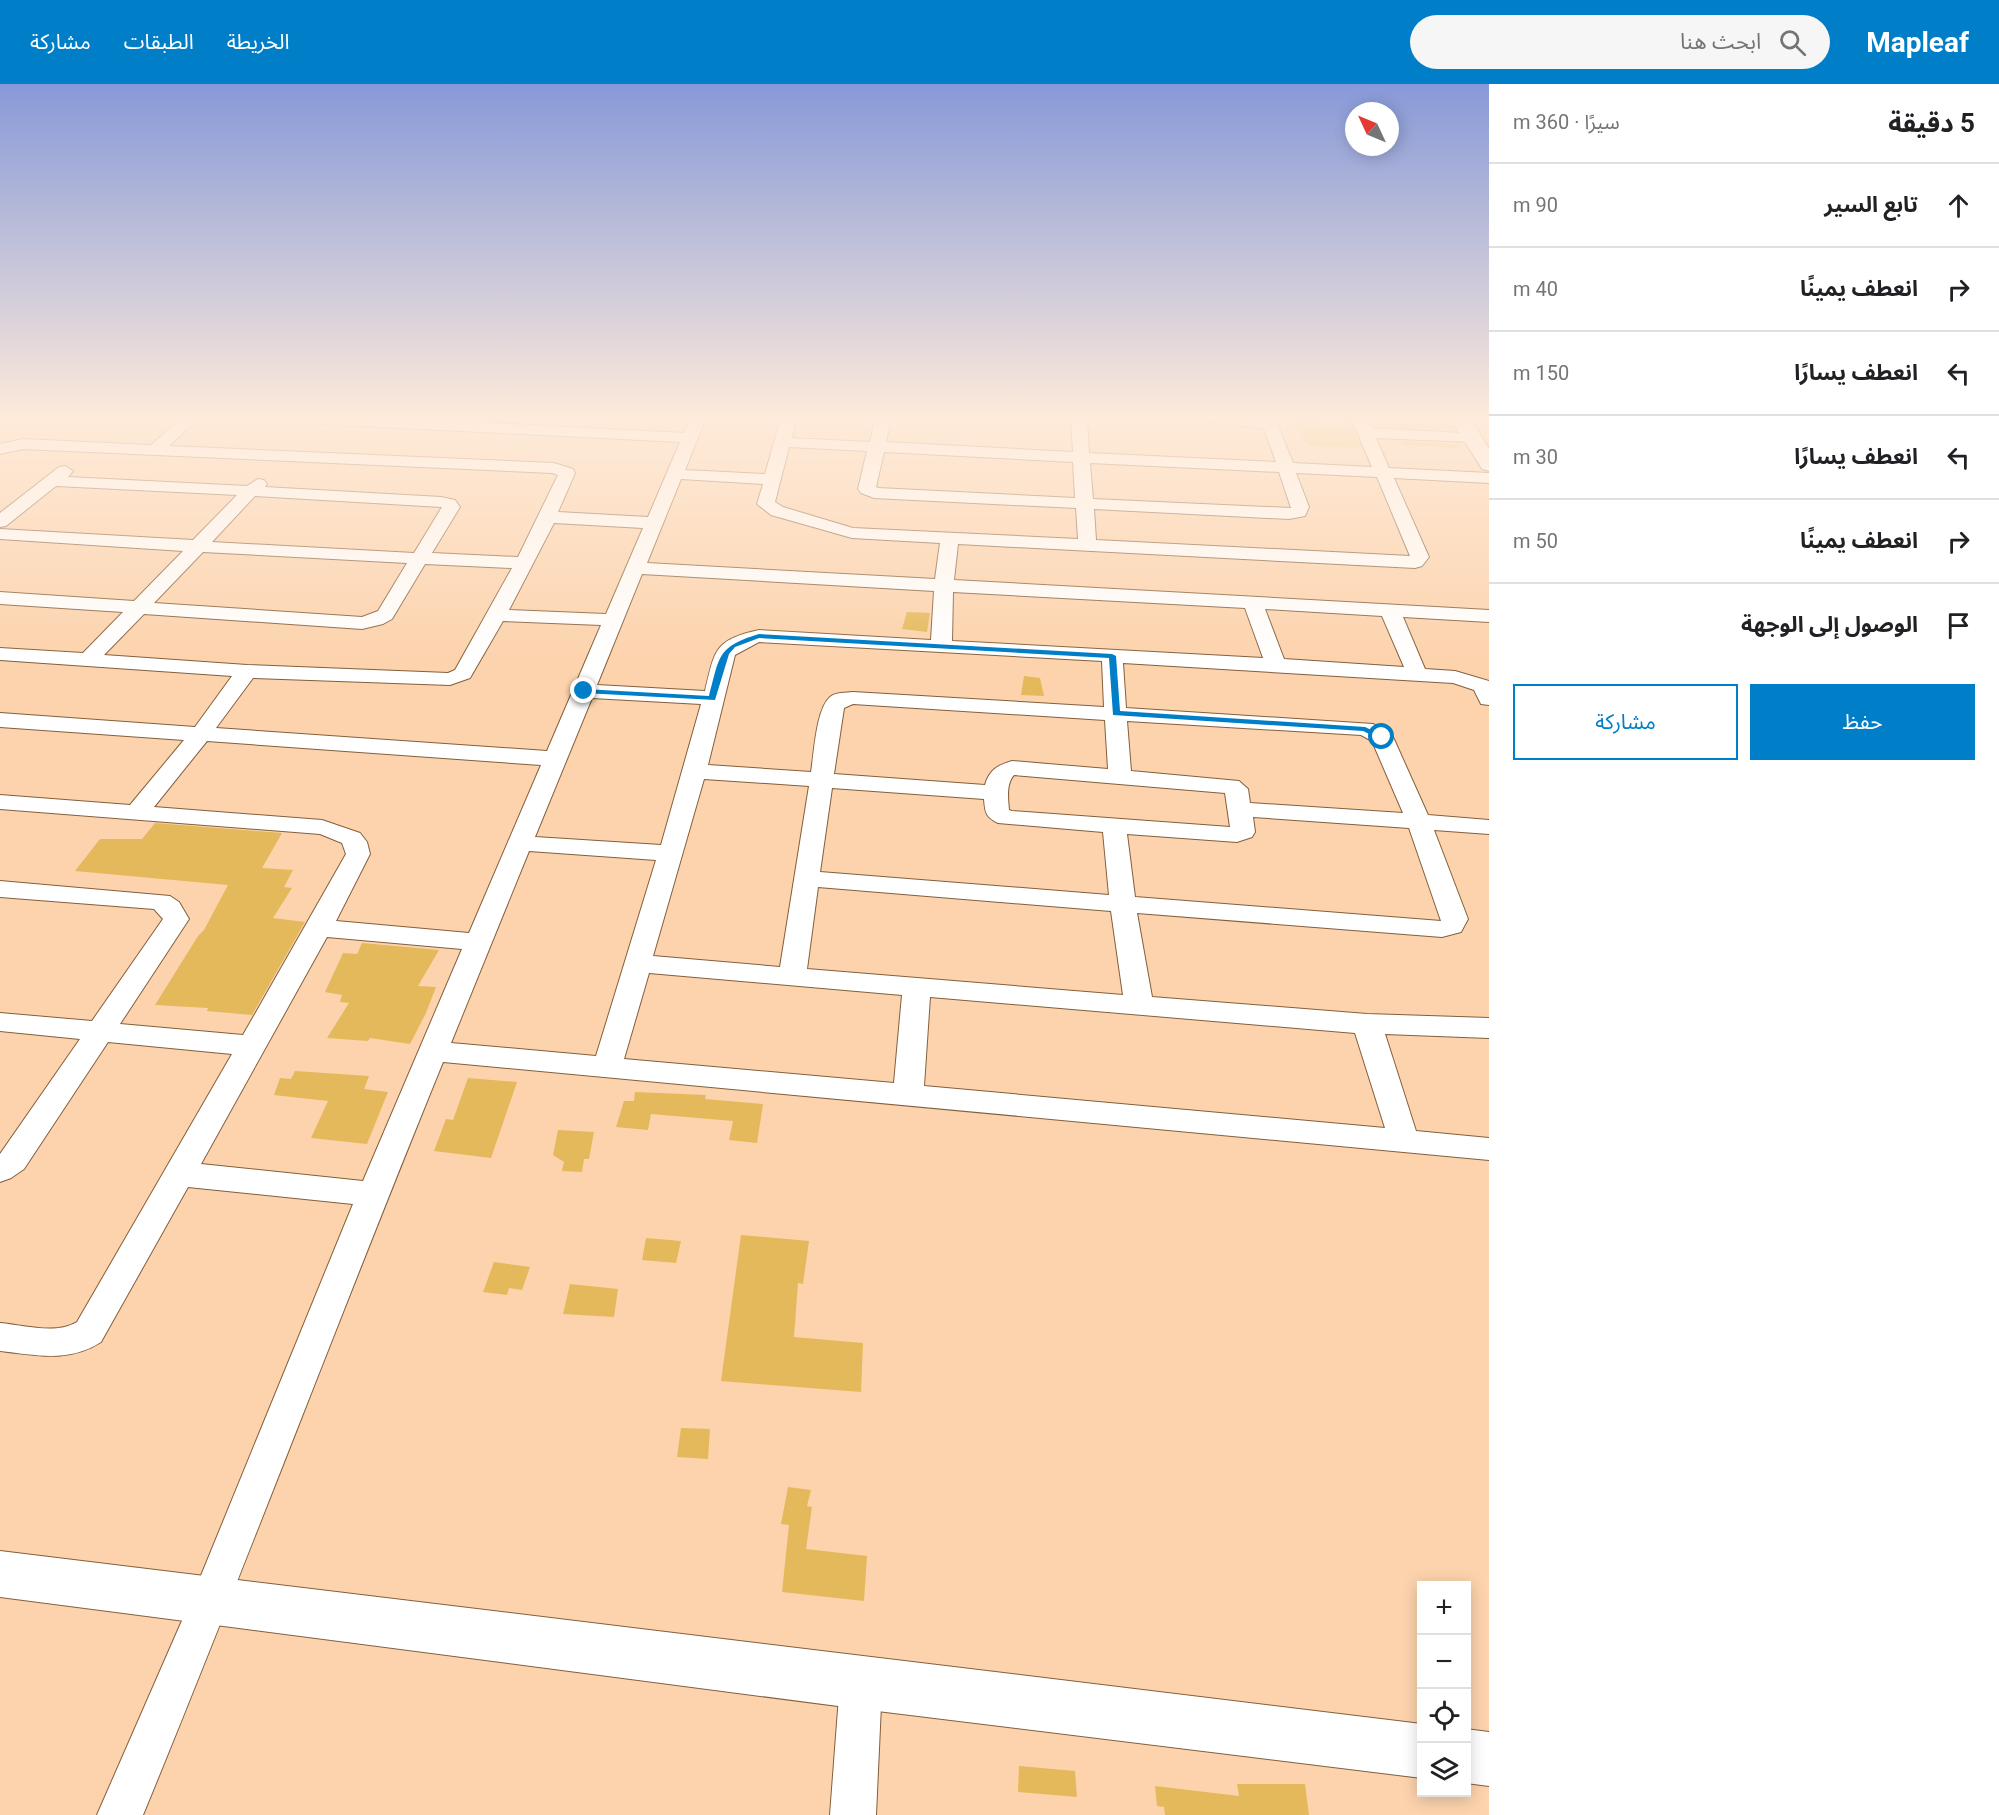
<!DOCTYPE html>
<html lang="ar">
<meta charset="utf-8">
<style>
body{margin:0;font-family:Roboto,"Noto Sans Arabic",sans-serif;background:#f6f6f6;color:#202124;direction:rtl}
.controls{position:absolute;right:18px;bottom:18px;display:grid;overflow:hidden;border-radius:0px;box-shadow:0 3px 15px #0003}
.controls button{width:54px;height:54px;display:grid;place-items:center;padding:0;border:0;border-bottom:2px solid #e0e0e0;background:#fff;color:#202124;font:30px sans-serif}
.compass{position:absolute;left:1345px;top:18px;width:54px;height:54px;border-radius:50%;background:#fff;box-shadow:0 3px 15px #0003;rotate:314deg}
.stop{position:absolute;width:18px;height:18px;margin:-14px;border:4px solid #007ec7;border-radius:50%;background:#fff}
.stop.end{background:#007ec7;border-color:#fff;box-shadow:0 2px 6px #0008}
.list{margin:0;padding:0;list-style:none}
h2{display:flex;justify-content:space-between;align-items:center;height:78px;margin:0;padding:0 24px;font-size:26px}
h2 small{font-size:20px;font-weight:400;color:#757577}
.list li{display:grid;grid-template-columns:39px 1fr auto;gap:18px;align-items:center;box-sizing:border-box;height:84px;padding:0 24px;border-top:2px solid #e0e0e0}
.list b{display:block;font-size:22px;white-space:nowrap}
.list em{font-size:20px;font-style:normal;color:#757577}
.actions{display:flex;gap:12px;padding:18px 24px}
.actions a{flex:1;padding:14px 0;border:2px solid #007ec7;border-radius:0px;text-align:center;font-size:21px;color:#007ec7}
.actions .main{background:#007ec7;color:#fff}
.icon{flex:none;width:33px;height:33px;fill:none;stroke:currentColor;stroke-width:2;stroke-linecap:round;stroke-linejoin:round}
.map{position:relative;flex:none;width:1489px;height:1731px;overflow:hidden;direction:ltr}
header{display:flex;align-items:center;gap:36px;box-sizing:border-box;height:84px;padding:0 30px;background:#007ec7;color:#fff}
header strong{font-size:28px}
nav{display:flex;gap:33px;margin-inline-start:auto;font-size:21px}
.search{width:420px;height:54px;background:#f6f6f6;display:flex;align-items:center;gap:15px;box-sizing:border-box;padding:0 21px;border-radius:33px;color:#757577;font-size:22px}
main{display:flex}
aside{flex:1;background:#fff}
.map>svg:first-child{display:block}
.building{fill:#e4b95b}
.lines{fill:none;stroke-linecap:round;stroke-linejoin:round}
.minor-casing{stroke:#835f3c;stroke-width:2}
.tertiary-casing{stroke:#835f3c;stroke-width:2}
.minor{fill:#fff;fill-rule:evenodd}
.tertiary{fill:#fff;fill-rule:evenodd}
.route{fill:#007ec7}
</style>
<header>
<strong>Mapleaf</strong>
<div class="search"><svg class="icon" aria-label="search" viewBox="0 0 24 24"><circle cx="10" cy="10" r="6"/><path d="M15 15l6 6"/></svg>ابحث هنا</div>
<nav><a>الخريطة</a><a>الطبقات</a><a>مشاركة</a></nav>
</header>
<main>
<aside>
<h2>5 دقيقة<small>سيرًا · 360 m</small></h2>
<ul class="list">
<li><svg class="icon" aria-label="ahead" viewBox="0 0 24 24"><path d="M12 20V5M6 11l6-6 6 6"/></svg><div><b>تابع السير</b></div><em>90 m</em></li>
<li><svg class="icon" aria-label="right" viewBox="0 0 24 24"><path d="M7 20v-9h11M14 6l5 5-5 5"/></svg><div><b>انعطف يمينًا</b></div><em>40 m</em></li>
<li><svg class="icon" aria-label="left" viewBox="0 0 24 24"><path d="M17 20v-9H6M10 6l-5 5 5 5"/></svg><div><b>انعطف يسارًا</b></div><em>150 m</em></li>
<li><svg class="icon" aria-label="left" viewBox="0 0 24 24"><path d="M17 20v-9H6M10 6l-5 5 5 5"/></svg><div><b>انعطف يسارًا</b></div><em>30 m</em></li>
<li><svg class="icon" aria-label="right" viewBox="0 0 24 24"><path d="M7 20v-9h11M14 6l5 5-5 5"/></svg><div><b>انعطف يمينًا</b></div><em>50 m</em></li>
<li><svg class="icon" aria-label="arrive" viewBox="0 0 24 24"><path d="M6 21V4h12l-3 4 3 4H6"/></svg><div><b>الوصول إلى الوجهة</b></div></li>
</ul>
<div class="actions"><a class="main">حفظ</a><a>مشاركة</a></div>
</aside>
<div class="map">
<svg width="1489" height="1731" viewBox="0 0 1489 1731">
<rect width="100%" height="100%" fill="#fcd3ad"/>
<path class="building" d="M1288 334 1349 336 1361 362H1357L1358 364 1309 362Z
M1412 335 1444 336 1449 346 1394 343 1390 337H1413Z
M1401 357 1456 360 1459 364 1403 361Z
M907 528 930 529 927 548 902 545Z
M1024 592 1040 594 1044 612 1021 611Z
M155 739 282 749 262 784 293 786 284 803 292 804 273 834 305 838 252 931 207 927 208 924 155 921 198 852 204 846 228 801 75 787 100 755H142Z
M362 859 439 866 418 902 436 903 426 929 410 960 370 954 368 957 327 954 349 919 340 918 342 911 325 908 343 869 357 870Z
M295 987 369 992 364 1005 388 1008 367 1060 311 1054 328 1017 274 1011 280 994 291 995Z
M468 994 517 998 491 1074 434 1067 446 1035 453 1036Z
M635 1008 706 1011 705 1015 763 1020 757 1059 729 1056 733 1037 651 1030 648 1046 616 1043 624 1017H634Z
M558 1046 594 1048 589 1075H584L582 1088 562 1087 564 1078 553 1071Z
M741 1151 809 1157 803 1200 798 1199 794 1253 863 1259 861 1308 721 1297Z
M646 1154 681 1157 676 1179 642 1176Z
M494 1178 530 1183 522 1206 509 1204 507 1211 483 1208Z
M570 1200 618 1205 614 1233 563 1230Z
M681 1344 710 1345 708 1375 677 1373Z
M788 1403 811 1406 807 1422 812 1423 806 1465 867 1472 864 1517 782 1508 789 1441 781 1440Z
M1019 1682 1075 1687 1077 1713 1018 1708Z
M1237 1700H1305L1309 1731H1165L1164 1723 1157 1722 1155 1702 1239 1712Z"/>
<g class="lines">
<defs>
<path id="minor" d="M182 334H199L169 362 554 379 573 385 575 389 558 428 648 433 680 358 302 339 294 334H395L684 349 690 334H706L685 386 765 390 781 334H797L792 354 870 358 875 334H891L886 358 1073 368 1071 334H1087L1089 369 1276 378 1264 345C1250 341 1208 341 1202 334H1261L1277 339 1293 379 1372 383 1351 334H1367L1372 344 1478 350 1480 353 1478 356 1472 358 1376 354 1389 384 1489 389V399L1394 394 1429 473 1422 482 1415 484 958 460 954 496 1489 526V538L1403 533 1425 585 1455 587 1489 597V621L1481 620 1474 606 1453 599 1123 579 1126 624 1373 640 1390 648 1393 653 1428 731 1489 736V750L1434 746 1468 835 1461 848 1442 853 1137 829 1152 913 1367 930 1489 934V954L1385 950 1416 1047 1489 1054V1076L443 978C341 1228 246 1481 143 1731H97L191 1516 353 1120 188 1103 101 1258C69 1279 36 1271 0 1267V1239C24 1241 55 1251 77 1238L232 970 108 958 24 1085 11 1094 0 1098V1070L80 955 0 947V929L92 937 163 835 154 825 0 813V797L170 812 179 818 189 835 120 940 243 951 346 770 342 759 320 750 0 725V711L130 721 184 656 0 643V629L195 643 232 592 0 576V564L83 569 123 528 0 520V508L134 517 183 467 0 455V445L193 456 237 411 56 402 6 442 0 443V429L59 383 65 382 73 387 68 393 247 402 258 395 264 396 267 400 265 403 441 413 455 416 460 423 432 469 518 473 558 391 552 389 23 365 0 370V360L23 355 151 361ZM789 363 867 367 858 405 861 409 874 414 1076 424 1078 455 853 444 783 423 775 418ZM884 368 1073 378 1075 414 878 404 876 403ZM1090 379 1279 388 1291 424 1093 415ZM1296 389 1377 393 1410 472 1096 456 1094 425 1289 435 1305 432 1309 423ZM681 395 763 400 757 420 771 431 852 454 940 459 935 495 647 479ZM255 412 441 423H442L414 469 212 458ZM554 439 643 444 606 530 509 526ZM203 468 407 479 378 527 362 533 154 519ZM425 480 512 484 455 586 448 589 247 581 104 571 144 530 362 545 383 540 392 535ZM642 490 934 507 931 556 759 546C714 556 715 566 705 607L597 601ZM953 508 1245 524 1263 574 952 557ZM1265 525 1382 532 1404 583 1284 575ZM503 537 601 541 547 667 216 644 253 594 450 601 470 594ZM759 558 1102 577 1104 623 853 608C846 609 835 608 830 613 816 625 814 670 811 688L708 681 735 571ZM592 614 701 620 661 761 535 753ZM853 620 1105 636 1108 685 1012 677C998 681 989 686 985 701L834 690 844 624ZM1127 637 1361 651 1372 657 1403 729 1250 719 1248 705 1239 697 1131 687ZM207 657 541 681 469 849 336 837 370 770 367 758 360 749 322 736 154 723ZM1014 691 1225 709 1230 743 1012 727 1009 726C1008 714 1006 700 1014 691ZM704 695 809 702 780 883 653 872ZM832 704 984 715C985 729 986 733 998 739L1103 748 1109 811 820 788ZM1253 733 1409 744 1441 837 1135 813 1127 750 1237 758 1252 753 1255 748ZM529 767 656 776 596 972 451 959ZM818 803 1111 827 1123 911 807 885ZM327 853 462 865 363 1097 201 1080ZM649 889 902 911 894 999 624 975ZM930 913 1355 949 1385 1044 924 1002Z
M861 1578 876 1584 882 1599 876 1731H830L840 1599 846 1584Z"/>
<path id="tertiary" d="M1450 334H1470L1489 365V387L1482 385Z
M0 1467 1422 1640V1694L861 1625 0 1513Z
M1466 1645 1489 1648V1702L1466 1699Z"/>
</defs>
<use href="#minor" class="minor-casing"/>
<use href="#tertiary" class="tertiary-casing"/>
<use href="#minor" class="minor"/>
<use href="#tertiary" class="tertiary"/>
</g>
<linearGradient id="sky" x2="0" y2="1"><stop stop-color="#8799d8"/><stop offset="0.58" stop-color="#feebda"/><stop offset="1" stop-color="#feebda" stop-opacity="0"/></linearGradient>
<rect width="1489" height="576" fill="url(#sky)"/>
<path class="route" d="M759 550 1112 570 1116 572 1120 627 1365 643 1386 653 1382 656 1363 647 1113 631 1109 574 759 554 735 563 729 570 715 616 584 609 580 607 584 605 709 612C720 573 716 563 759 550Z"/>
</svg>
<div class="controls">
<button>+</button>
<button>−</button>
<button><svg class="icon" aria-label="locate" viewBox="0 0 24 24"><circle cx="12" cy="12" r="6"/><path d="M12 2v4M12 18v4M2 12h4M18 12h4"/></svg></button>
<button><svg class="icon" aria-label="layers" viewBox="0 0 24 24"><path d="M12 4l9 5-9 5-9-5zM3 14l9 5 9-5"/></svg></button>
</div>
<svg class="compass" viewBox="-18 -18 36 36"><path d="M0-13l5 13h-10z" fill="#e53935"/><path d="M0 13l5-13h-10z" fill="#757577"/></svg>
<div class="stop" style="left:1382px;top:653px"></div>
<div class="stop end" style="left:584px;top:607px"></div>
</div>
</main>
